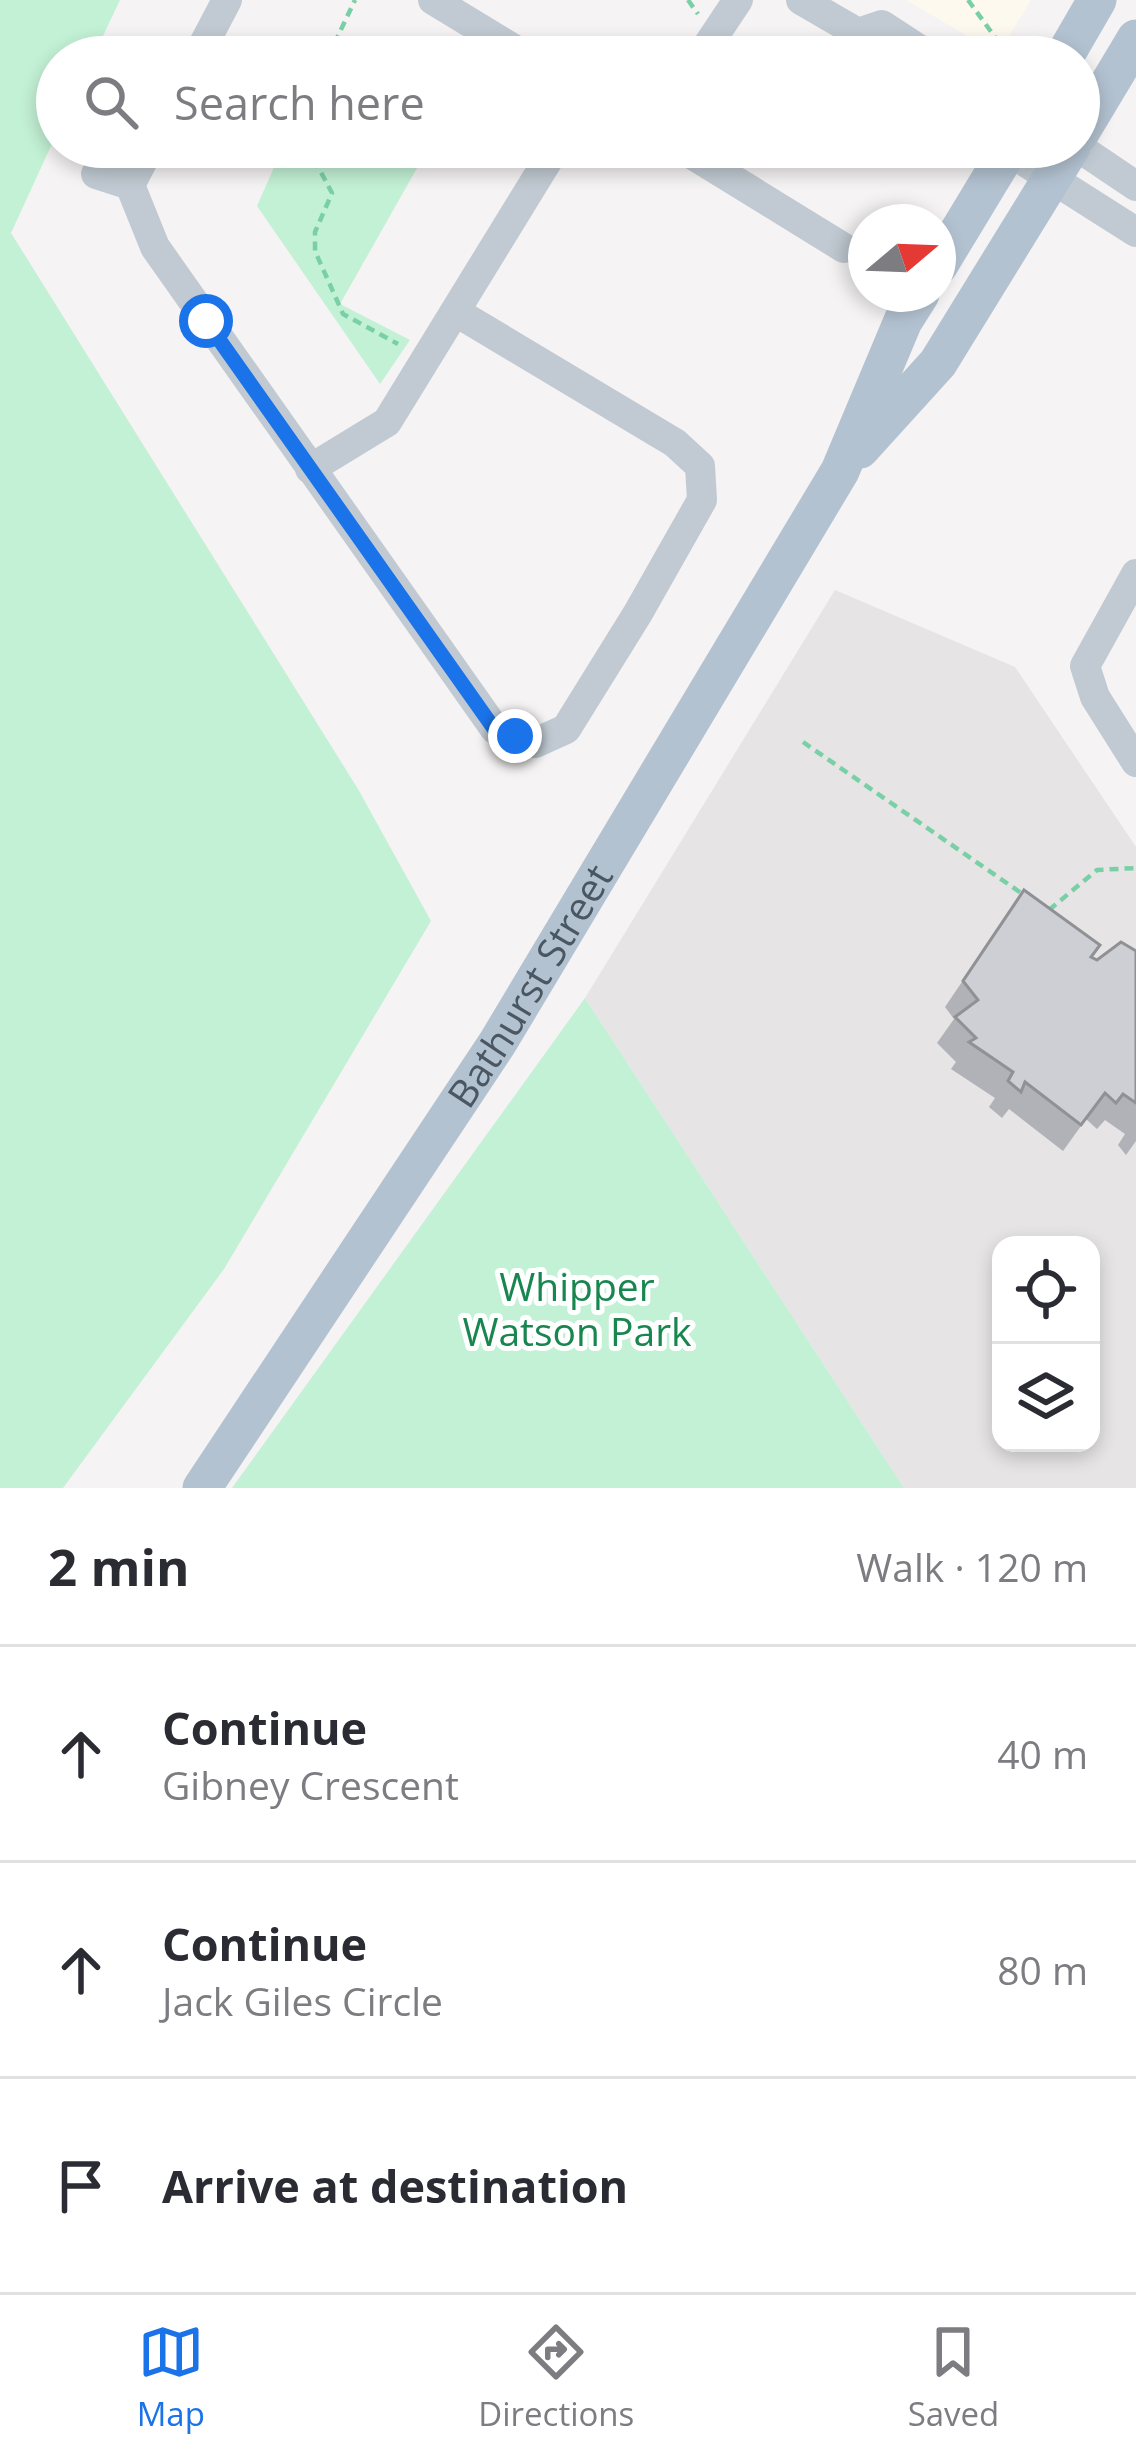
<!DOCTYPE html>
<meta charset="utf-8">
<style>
body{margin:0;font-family:"Open Sans",sans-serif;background:#f2f2f3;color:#2b2b33}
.controls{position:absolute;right:36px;bottom:36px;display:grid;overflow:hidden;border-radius:24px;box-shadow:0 6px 18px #0003}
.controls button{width:108px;height:108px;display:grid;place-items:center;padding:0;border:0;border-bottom:3px solid #e1e1e2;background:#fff;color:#2b2b33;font:60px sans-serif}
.compass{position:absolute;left:848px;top:204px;width:108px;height:108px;border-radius:50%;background:#fff;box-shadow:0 6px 18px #0003;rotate:71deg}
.stop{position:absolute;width:36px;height:36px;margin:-27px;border:9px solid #1a73e8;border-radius:50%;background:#fff}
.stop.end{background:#1a73e8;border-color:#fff;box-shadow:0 3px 12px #0008}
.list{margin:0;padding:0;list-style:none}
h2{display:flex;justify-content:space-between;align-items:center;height:156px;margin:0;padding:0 48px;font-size:51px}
h2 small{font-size:39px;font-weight:400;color:#7c7c81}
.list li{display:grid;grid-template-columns:78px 1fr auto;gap:36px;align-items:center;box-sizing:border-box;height:216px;padding:0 48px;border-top:3px solid #e1e1e2}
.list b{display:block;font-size:45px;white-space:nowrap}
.list p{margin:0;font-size:39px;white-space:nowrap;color:#7c7c81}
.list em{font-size:39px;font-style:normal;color:#7c7c81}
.icon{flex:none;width:66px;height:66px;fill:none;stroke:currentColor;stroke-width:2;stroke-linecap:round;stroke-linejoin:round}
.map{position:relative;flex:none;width:1136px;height:1488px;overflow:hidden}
.search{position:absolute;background:#fff;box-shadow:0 6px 18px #0003;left:36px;right:36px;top:36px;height:132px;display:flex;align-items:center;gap:30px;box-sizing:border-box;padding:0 42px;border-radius:66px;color:#7c7c81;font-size:45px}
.sheet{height:804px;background:#fff}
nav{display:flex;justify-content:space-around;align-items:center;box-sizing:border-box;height:168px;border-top:3px solid #e1e1e2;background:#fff;font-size:33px;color:#7c7c81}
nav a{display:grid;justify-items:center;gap:6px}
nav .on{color:#1a73e8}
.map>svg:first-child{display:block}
.commercial{fill:#fdf9ef}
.education{fill:#e6e4e5;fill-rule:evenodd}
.green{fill:#c3f1d5}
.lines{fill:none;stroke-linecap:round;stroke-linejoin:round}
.path{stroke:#7ad0a6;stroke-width:4.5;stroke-dasharray:9 6;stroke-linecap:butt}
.minor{stroke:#c1cad2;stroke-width:30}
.major{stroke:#b3c2d1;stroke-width:39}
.wall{fill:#b0b2b7}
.building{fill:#cdcfd5;stroke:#909195;stroke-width:3}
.route{stroke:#1a73e8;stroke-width:15}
.labels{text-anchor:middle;stroke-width:10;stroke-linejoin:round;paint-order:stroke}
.street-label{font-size:39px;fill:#4a5661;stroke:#fff}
.park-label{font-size:39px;fill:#17864f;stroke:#fff}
</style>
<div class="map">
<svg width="1136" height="1488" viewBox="0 0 1136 1488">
<rect width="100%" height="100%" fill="#f5f3f3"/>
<path class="commercial" d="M906 0H1031L998 54Z"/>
<path class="education" d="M835 590 1015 667 1136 847V1488H904L585 998ZM1001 1245H1091V1443H1001Z"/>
<path class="green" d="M0 0H120L93 57H57V133L11 233 358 789 431 921 224 1269 63 1488H0Z
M283 147H429L340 304 410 340 380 384 257 206Z
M585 998 904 1488H232Z"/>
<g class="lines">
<path class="path" d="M688 0 698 14
M968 0 1008 55
M328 57 355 0
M324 147 315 161 332 193 315 232V251L343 314 398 344
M803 742 1024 895
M1049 910 1097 870 1136 868"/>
<path class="minor" d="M433 0 527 57
M801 0 858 33 866 57
M858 33 882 25 931 57
M197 57 227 0
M700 57 738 0
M150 147 130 185 155 247 495 729 535 743 566 729 638 613 702 500 700 466 675 443 456 312
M680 147 844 248
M1002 147 1136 232
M1078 147 1136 186
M96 174 130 185
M310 469 387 422 556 147
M1136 574 1085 666 1095 697 1136 762"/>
<g class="major">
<path d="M1064 57 1097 0"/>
<path d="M1079 134 1136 39"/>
<path d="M938 266 1010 147"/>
<path d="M860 449 938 363 1071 147"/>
<path id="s1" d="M202 1488 498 1042 840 471 903 321 920 294"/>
</g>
</g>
<path class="wall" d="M1024 890 1091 958 1097 960 1136 951V1141L1126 1155 1118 1145 1125 1134 1105 1120 1097 1129 1086 1119 1063 1151 1009 1109 1002 1118 989 1107 995 1098 951 1069 956 1062 937 1043 954 1019 945 1007Z"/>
<path class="building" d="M1024 890 1100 945 1091 957 1097 960 1121 942 1136 951V1103L1123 1094 1116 1103 1105 1093 1081 1125 1025 1082 1021 1092 1008 1081 1013 1072 969 1042 976 1038 955 1017 978 1000 963 981Z"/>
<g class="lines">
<path class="route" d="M206 321 495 730 515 736"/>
</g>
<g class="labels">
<g class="street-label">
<text dy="14" stroke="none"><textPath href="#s1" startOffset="600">Bathurst Street</textPath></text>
</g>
<g class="park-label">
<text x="577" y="1301">Whipper<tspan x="577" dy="45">Watson Park</tspan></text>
</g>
</g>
</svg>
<div class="controls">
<button><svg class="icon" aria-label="locate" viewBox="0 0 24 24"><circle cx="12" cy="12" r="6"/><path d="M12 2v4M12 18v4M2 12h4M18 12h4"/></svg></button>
<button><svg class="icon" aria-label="layers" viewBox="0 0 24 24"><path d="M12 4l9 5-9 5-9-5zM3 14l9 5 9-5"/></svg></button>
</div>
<svg class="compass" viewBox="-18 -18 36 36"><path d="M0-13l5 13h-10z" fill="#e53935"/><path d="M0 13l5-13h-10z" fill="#7c7c81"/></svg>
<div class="stop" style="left:206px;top:321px"></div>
<div class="stop end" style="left:515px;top:736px"></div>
<div class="search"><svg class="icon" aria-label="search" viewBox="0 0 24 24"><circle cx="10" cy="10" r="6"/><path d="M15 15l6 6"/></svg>Search here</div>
</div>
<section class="sheet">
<h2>2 min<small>Walk · 120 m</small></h2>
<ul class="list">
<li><svg class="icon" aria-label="ahead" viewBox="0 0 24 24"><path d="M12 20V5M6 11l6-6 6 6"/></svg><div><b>Continue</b><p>Gibney Crescent</p></div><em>40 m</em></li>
<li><svg class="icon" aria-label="ahead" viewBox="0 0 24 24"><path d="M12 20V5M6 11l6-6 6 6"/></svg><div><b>Continue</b><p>Jack Giles Circle</p></div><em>80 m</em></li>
<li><svg class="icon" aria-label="arrive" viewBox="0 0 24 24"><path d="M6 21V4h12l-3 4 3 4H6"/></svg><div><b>Arrive at destination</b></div></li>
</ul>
</section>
<nav>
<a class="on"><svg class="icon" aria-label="map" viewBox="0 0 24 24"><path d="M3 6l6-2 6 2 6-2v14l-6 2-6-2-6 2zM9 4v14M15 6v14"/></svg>Map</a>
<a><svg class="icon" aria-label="directions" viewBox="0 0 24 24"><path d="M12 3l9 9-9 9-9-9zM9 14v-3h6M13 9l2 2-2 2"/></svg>Directions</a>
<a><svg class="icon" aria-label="saved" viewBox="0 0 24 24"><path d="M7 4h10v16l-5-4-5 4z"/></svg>Saved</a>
</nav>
